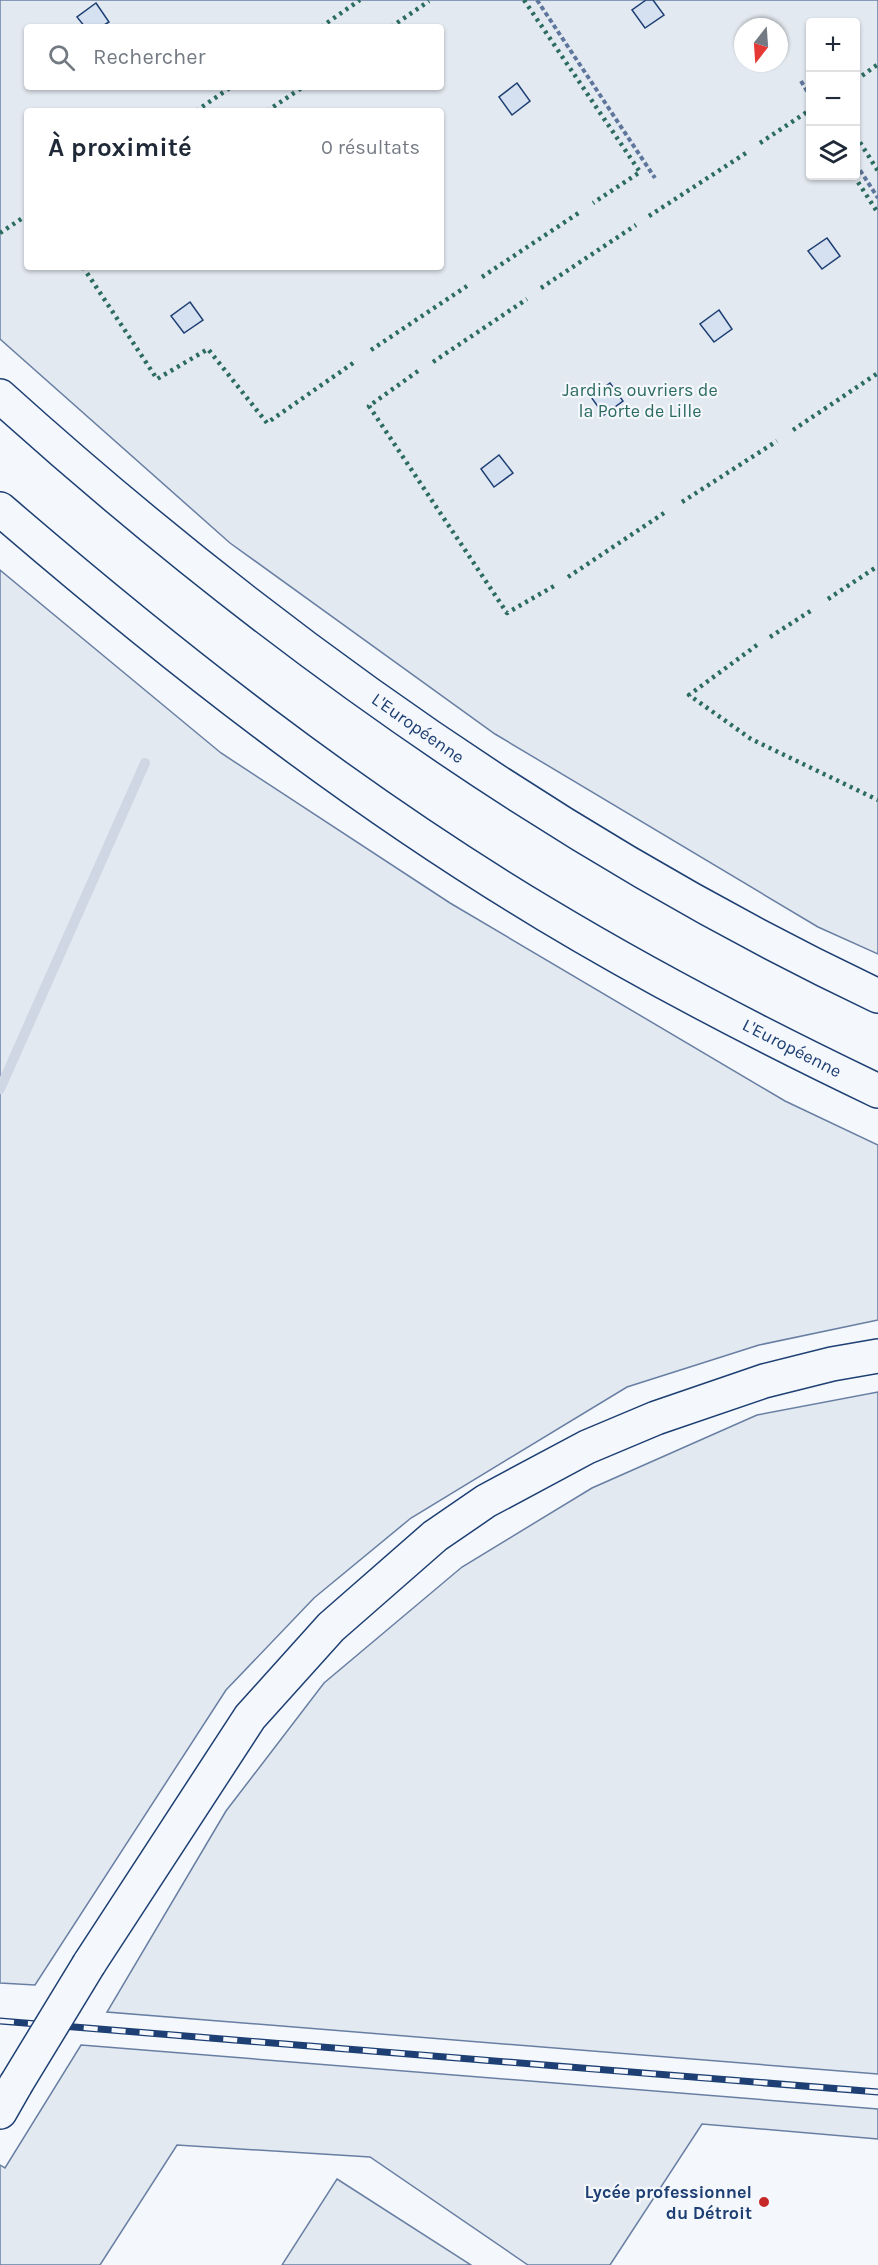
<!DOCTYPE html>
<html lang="fr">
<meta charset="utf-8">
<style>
body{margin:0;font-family:Karla,sans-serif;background:#f6f6f7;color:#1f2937}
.controls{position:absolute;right:18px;top:18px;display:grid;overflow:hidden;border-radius:6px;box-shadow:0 2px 4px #0004}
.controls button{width:54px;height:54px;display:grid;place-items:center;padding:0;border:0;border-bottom:2px solid #e0e1e3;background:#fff;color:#1f2937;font:30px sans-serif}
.compass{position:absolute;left:734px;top:18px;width:54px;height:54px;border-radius:50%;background:#fff;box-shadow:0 2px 4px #0004;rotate:197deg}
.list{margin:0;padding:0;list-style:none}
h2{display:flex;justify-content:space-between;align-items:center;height:78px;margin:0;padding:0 24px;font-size:26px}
h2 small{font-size:20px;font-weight:400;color:#747a83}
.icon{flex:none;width:33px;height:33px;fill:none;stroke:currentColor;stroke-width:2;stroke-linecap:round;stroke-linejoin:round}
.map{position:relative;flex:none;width:878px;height:2265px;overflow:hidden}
.search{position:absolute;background:#fff;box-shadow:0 2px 4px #0004;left:24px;top:24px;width:420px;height:66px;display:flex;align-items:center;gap:15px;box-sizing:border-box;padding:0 21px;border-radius:6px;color:#747a83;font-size:22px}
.panel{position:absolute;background:#fff;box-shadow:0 2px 4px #0004;left:24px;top:108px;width:420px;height:162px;border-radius:6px}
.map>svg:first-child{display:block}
.green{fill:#e3e9f0;stroke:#687fa3;stroke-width:1.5;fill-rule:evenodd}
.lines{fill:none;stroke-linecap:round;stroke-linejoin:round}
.stream{stroke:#cfd7e4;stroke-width:10}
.building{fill:#d5e0f0;stroke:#1d3f73;stroke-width:1.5}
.highway-casing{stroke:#1d3f73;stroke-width:36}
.path{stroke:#5e769c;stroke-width:4;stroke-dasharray:4.5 3;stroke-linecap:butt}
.highway{stroke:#f4f7fb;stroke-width:33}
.rail-casing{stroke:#1d3f73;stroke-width:7}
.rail{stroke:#f4f7fb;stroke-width:4.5;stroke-dasharray:14;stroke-linecap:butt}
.highway-bridge-casing{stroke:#1d3f73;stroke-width:36;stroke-linecap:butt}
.highway-bridge{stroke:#f4f7fb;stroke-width:33}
.hedge{stroke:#2c6c60;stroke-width:4.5;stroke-dasharray:3 4.5;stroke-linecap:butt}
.poi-dot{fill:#c62828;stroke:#f4f7fb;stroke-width:2}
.labels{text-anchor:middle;stroke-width:4.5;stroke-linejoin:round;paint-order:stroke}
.park-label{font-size:18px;fill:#2c6c60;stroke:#f4f7fb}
.street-label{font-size:18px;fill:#1d3f73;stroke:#f4f7fb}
.poi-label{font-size:18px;font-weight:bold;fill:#1d3f73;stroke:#f4f7fb;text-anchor:end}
</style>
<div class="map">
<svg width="878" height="2265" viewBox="0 0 878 2265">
<rect width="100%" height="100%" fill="#f4f7fb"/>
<path class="green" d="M0 0H878V954L818 927 495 734 230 543 0 339ZM810 22H856V176H810ZM27 27H441V87H27ZM743 27H779V63H743ZM27 111H441V267H27Z
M0 570 221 753 450 903 785 1101 878 1145V1320L759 1345 627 1387 411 1518 314 1598 226 1690 35 1985 0 1983Z
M878 1392V2074L107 2012 226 1811 324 1683 462 1567 592 1488 757 1415Z
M81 2045 878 2109V2139L702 2124 610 2265H528L370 2157 177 2145 100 2265H0V2165L5 2168Z
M337 2179 471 2265H282Z"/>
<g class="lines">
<path class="stream" d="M0 1089 145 763"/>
</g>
<path class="building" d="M646 0H653L664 15 645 28 632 10Z
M96 3 109 22 101 27H85L77 17Z
M517 83 530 101 512 115 499 97Z
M827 238 840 256 822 269 808 251Z
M190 302 203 320 184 333 171 316Z
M719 310 732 329 714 342 700 324Z
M610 383 623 401 604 415 591 397Z
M499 455 513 473 494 487 481 469Z"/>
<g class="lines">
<defs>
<path id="highway" d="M0 396C264 634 556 843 878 996
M0 509C172 657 350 797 545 914 653 979 765 1037 878 1091
M89 1964 250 1717 331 1627 435 1536 486 1501 587 1447 656 1418 764 1381 832 1364 878 1356
M0 2112 16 2084"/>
</defs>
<use href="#highway" class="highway-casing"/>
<path class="path" d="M537 0 655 178
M801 81 810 96
M856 164 878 198"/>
<use href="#highway" class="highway"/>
<defs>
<path id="rail" d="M0 2021 878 2092"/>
</defs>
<use href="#rail" class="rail-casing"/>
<use href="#rail" class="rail"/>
<defs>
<path id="highway-bridge" d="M16 2084 89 1964"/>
</defs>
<use href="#highway-bridge" class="highway-bridge-casing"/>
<use href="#highway-bridge" class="highway-bridge"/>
<path class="hedge" d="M524 0 640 172 593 203
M321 27 360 0
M391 27 429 1
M856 80 877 65
M196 111 231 87
M267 111 303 87
M856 136 878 171
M760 143 810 110
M854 176 878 213
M649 216 746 153
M0 233 27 215
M83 267 157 379 208 349 267 423 356 361
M482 277 580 212
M541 288 636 225
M371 350 467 286
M433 362 527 299
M418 371 369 406 507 613 554 586
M793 430 878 373
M682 502 777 441
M568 577 664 513
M828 599 878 566
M770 637 812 610
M757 645 689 695 751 739 878 800"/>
</g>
<circle class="poi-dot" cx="764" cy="2202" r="6"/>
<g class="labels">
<g class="park-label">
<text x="640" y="396">Jardins ouvriers de<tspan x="640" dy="21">la Porte de Lille</tspan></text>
</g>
<g class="street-label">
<text transform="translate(418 728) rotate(35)" y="6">L'Européenne</text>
<text transform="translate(792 1048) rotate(27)" y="6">L'Européenne</text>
</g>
<g class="poi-label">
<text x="752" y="2198">Lycée professionnel<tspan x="752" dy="21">du Détroit</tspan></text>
</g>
</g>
</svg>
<div class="controls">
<button>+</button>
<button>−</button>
<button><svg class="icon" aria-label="layers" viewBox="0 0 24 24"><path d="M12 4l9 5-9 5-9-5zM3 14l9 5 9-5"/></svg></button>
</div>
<svg class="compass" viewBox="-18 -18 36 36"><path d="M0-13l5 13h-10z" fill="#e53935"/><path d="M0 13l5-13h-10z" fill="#747a83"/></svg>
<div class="search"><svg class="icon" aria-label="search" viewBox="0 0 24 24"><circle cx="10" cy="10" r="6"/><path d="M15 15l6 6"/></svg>Rechercher</div>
<section class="panel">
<h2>À proximité<small>0 résultats</small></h2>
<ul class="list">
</ul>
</section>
</div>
